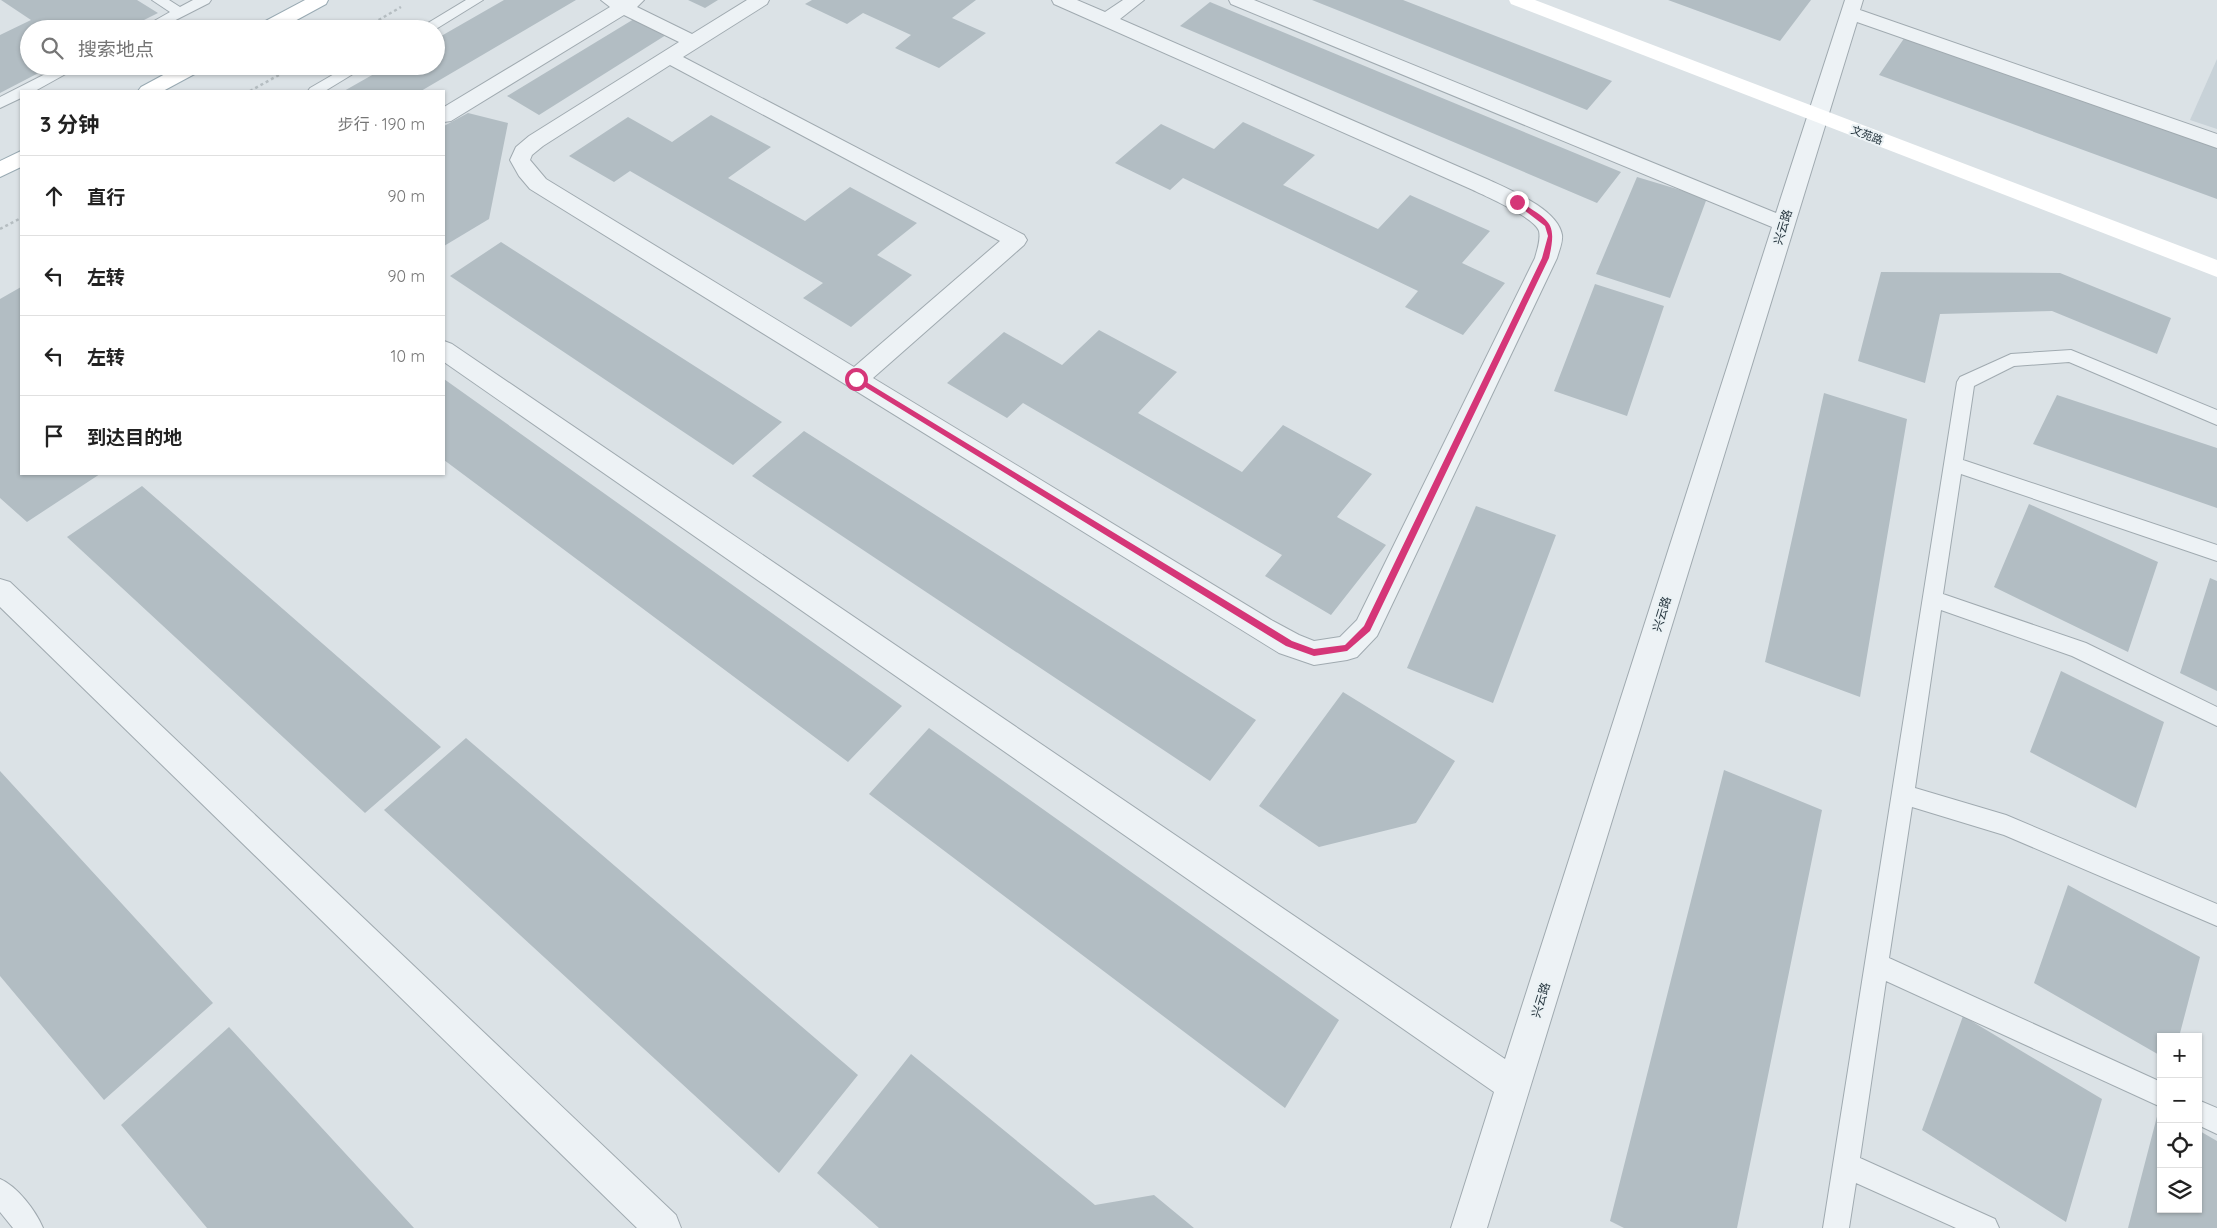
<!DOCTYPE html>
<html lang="zh">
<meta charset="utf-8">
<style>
body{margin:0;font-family:Quicksand,"Noto Sans SC",sans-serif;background:#f6f6f6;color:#222}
.controls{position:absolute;right:15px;bottom:15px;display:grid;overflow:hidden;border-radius:0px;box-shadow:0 1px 4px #0004}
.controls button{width:45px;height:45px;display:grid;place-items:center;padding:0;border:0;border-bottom:1px solid #e0e0e0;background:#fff;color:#222;font:25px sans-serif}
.stop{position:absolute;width:15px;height:15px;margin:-11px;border:4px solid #d53678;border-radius:50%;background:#fff}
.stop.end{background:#d53678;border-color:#fff;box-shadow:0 1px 5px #0008}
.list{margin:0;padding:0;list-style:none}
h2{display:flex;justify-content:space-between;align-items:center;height:65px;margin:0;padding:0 20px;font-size:21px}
h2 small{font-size:16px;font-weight:400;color:#767676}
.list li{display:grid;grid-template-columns:32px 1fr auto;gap:15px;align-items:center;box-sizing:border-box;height:80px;padding:0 20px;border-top:1px solid #e0e0e0}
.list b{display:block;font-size:19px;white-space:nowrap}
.list em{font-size:16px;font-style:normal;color:#767676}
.icon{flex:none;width:28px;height:28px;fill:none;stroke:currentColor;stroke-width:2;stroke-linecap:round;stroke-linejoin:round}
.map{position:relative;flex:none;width:2217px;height:1228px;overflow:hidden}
.search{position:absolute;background:#fff;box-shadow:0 1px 4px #0004;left:20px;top:20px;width:425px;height:55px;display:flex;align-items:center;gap:12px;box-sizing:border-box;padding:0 18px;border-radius:28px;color:#767676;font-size:19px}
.panel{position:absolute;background:#fff;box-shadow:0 1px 4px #0004;left:20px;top:90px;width:425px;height:385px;border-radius:0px}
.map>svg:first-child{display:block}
.built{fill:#c8d2d8}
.building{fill:#b2bdc3}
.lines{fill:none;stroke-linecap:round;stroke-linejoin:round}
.service-casing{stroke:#a0aab0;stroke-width:2}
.minor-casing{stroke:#a0aab0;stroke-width:2}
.primary-casing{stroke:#99aab3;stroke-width:2}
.path{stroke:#b5bdc1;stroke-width:2.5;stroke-dasharray:3 3;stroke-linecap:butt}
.service{fill:#edf2f5;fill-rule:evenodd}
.minor{fill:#edf2f5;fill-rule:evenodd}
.secondary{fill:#fff;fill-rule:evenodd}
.primary{fill:#fff;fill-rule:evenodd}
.route{fill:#d53678}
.labels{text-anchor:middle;stroke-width:4;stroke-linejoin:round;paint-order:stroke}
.far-street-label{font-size:11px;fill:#24343d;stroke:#eaf1f4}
.street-label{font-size:12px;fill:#24343d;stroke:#eaf1f4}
</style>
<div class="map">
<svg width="2217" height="1228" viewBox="0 0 2217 1228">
<rect width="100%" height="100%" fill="#dbe2e6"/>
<path class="built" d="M2217 59V129L2190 120Z"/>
<path class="building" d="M1 0H137L158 13 126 29H29V66H52L0 93V35L31 20Z
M504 0H576L421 91H344L388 66H436V39Z
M688 0H718L705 8Z
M812 0H976L952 18 986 33 939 68 895 48 911 35 863 13 847 24 805 4Z
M1312 0H1403L1612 81 1587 110Z
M1668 0H1811L1780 41Z
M1210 2 1621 172 1597 203 1180 26Z
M634 19 666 35 539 115 507 96Z
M1905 37 2217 148V199L1879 75Z
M468 113 508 123 489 219 444 246V126Z
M711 115 771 147 728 178 805 221 850 187 917 223 877 255 912 275 851 327 803 298 823 283 630 171 614 182 569 156 628 117 672 142Z
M1243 122 1315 155 1283 185 1378 229 1410 195 1490 231 1462 263 1505 283 1463 335 1405 307 1418 291 1183 178 1170 190 1115 163 1161 124 1214 149Z
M1637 177 1707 198 1670 298 1596 274Z
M501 242 782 422 733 465 450 276Z
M1881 272 2060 273 2171 318 2157 354 2052 311 1940 314 1925 383 1858 361Z
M1595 284 1664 306 1627 416 1554 391Z
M21 287V474H100L27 522 0 498V299Z
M1099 330 1177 372 1138 413 1242 472 1283 425 1372 474 1337 517 1386 545 1331 615 1265 576 1282 555 1023 403 1007 418 947 383 1004 332 1062 365Z
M444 379 902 706 848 762 444 460Z
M1824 393 1907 419 1860 697 1765 662Z
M2057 395 2217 448V508L2033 444Z
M804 431 1256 720 1210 781 752 476Z
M142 486 441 747 365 813 67 537Z
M2029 504 2158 562 2128 652 1994 587Z
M1476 506 1556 535 1493 703 1407 668Z
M2210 578 2217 581V691L2180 673Z
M2061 671 2164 722 2136 808 2030 752Z
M1343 692 1455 761 1416 823 1319 847 1259 806Z
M929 728 1339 1020 1285 1108 869 794Z
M466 738 858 1075 779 1173 384 810Z
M1724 770 1822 810 1737 1228H1624L1610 1221Z
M0 771 213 1003 104 1100 0 976Z
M2068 885 2200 957 2179 1037H2161V1056L2034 983Z
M1963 1016 2102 1099 2066 1222 1922 1130Z
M229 1027 414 1228H207L121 1125Z
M911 1054 1095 1205 1154 1195 1194 1228H879L817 1173Z
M2160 1105 2161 1209H2198V1130L2217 1141V1228H2128Z"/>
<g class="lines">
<defs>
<path id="service" d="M152 0H169L180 7 193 0H211L209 3 158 29H140L170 12Z
M466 0H483L436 29H418Z
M61 66H80L35 91H21V98L0 108V97Z
M161 66H178L187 74 185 77H175Z
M348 66H366L325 91H308L310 88Z
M2071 350 2217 410V425L2069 362 2014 366 1974 386 1963 460 2217 545V561L1961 474 1943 594 2086 643 2217 707V726L2072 656 1941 610 1915 788 2006 815 2217 904V926L2004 835 1912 807 1889 958 2161 1082V1107L1886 981 1860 1158 1995 1219 1999 1228H1956L1856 1183 1849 1228H1823L1957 382 1960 377 2011 354Z
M2198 1100 2217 1108V1134L2198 1125Z
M0 1179C17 1186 36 1211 43 1228H13L0 1212Z"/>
<path id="minor" d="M601 0H644L637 7 692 34 747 0H769L767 4 683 57 1024 235 1027 240 1024 245 873 378 1273 621 1299 635 1314 641 1340 637 1357 620 1535 258C1537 250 1541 240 1539 231 1534 217 1487 197 1473 190L1054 4 1052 0H1077L1105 12 1123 0H1144L1120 19 1489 180C1510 190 1558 209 1562 235 1563 242 1559 251 1557 258L1377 636 1357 657 1347 660 1314 665 1279 653 530 189 519 176 510 160 516 147 529 136 679 42 624 15 451 121 444 122V107L610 7ZM670 65 1000 241 854 367 546 179 530 160 532 155 543 146Z
M1229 0H1254L1776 213 1845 0H1863L1860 10 2217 134V148L1857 22 1487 1228H1451L1494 1092 444 362V341L452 344 1505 1059 1772 227 1231 4Z
M0 579 10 582 676 1215 681 1228H637L0 607Z"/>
<path id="primary" d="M305 0H328L326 4 280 29H256L258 25Z
M180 66H205L202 70 163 91H138L141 87Z
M21 151V167L0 177V161Z"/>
</defs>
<use href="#service" class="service-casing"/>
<use href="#minor" class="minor-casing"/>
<use href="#primary" class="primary-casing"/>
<path class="path" d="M363 29 401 7
M250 91 288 70
M0 229 21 218"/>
<use href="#service" class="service"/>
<use href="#minor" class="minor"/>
<path class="secondary" d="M1509 0H1535L2217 260V277L1511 4Z"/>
<use href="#primary" class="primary"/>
</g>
<path class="route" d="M1515 200H1519C1548 222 1558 219 1549 258L1370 631 1347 651 1314 656 1286 646 852 379 858 377 1292 641 1314 649 1345 645 1364 626 1542 258 1548 236 1545 226 1515 203Z"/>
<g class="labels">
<g class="far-street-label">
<text transform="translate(1867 135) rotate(21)" y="4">文苑路</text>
</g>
<g class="street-label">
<text transform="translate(1783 227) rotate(-73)" y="4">兴云路</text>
<text transform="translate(1662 614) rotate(-73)" y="4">兴云路</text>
<text transform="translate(1541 1000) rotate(-73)" y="4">兴云路</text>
</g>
</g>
</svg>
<div class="controls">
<button>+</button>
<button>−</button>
<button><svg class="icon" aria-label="locate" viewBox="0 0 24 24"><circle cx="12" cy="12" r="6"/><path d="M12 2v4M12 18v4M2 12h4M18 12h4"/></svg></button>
<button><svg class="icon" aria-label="layers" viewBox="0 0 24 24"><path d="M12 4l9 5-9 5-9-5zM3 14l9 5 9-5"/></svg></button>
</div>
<div class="stop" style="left:856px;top:379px"></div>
<div class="stop end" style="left:1517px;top:202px"></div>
<div class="search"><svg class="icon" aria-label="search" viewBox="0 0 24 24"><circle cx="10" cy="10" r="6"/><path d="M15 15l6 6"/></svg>搜索地点</div>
<section class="panel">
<h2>3 分钟<small>步行 · 190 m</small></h2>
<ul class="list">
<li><svg class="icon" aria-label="ahead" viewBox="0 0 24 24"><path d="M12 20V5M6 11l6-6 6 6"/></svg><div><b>直行</b></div><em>90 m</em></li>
<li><svg class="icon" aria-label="left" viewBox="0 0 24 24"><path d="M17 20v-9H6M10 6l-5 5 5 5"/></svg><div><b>左转</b></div><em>90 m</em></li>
<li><svg class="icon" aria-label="left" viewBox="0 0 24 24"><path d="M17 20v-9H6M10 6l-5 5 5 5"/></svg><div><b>左转</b></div><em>10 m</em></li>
<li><svg class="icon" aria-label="arrive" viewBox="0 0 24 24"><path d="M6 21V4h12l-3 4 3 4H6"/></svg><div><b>到达目的地</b></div></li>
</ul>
</section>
</div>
